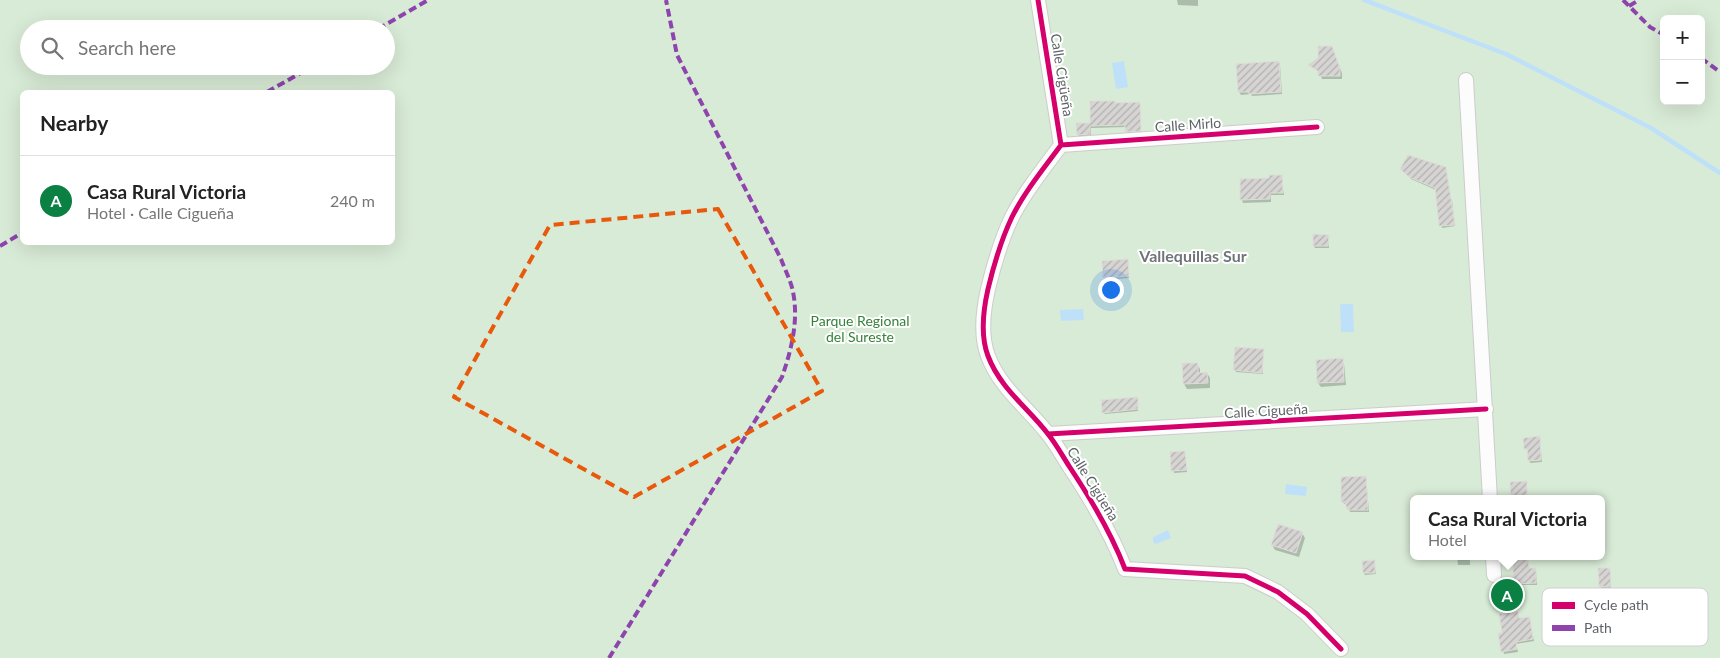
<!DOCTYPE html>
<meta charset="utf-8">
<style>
body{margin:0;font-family:Lato,sans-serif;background:#f2f2f2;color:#222}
.controls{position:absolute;right:15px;top:15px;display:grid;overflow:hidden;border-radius:8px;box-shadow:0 5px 20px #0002}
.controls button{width:45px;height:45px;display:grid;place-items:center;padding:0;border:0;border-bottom:1px solid #e0e0e0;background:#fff;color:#222;font:25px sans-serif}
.you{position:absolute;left:1110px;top:289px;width:18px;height:18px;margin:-12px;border:4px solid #fff;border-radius:50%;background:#1a73e8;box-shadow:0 0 0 8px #1a73e833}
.badge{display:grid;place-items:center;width:32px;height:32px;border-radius:50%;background:#0b8043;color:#fff;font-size:16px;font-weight:700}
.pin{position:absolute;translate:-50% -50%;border:2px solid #fff;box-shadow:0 1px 5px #0006}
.popup{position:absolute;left:1410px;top:495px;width:195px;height:65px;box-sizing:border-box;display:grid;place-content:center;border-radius:8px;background:#fff;filter:drop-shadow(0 1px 4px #0005);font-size:16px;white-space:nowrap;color:#767676}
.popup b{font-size:19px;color:#222}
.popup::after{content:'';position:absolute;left:50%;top:100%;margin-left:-10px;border:10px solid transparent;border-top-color:#fff}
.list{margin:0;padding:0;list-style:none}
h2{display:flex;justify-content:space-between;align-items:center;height:65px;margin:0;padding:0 20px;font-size:21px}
h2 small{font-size:16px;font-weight:400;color:#767676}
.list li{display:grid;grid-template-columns:32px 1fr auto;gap:15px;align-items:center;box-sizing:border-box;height:90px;padding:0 20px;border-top:1px solid #e0e0e0}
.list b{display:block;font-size:19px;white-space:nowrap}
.list p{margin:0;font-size:16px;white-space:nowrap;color:#767676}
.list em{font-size:16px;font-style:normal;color:#767676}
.icon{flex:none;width:28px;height:28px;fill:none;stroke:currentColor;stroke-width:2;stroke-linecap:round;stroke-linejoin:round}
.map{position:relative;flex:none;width:1720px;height:658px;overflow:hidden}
.search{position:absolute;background:#fff;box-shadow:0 5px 20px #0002;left:20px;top:20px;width:375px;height:55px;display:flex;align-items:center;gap:12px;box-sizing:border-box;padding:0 18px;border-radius:28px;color:#767676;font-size:19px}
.panel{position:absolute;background:#fff;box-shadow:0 5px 20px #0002;left:20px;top:90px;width:375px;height:155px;border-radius:8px}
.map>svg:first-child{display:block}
.park{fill:#d8ebd6;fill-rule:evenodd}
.water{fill:#bfe0f9}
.shadow{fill:#0003}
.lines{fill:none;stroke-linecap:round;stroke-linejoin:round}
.stream{stroke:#bfe0f9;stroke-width:4.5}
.building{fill:url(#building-hatch);stroke:#deddd9}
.minor-casing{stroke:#cbcccc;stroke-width:16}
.minor{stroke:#fdfcfc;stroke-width:14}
.quiet{stroke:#8e44ad;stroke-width:4;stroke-dasharray:8 4;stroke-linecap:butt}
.cycleway-casing{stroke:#fff;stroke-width:8}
.cycleway{stroke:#d6006c;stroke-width:5}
.marked{fill:none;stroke:#e8590c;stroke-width:4;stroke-dasharray:10 6;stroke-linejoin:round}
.labels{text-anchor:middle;stroke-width:4;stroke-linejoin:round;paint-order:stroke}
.street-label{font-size:14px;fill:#5f6368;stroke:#fff}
.park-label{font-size:14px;fill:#348238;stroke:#fff}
.quarter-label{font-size:16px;font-weight:bold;fill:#70757a;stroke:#fff}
.key{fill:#fff;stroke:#cfd0d2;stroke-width:1}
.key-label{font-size:14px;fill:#5f6368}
</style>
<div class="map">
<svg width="1720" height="658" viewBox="0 0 1720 658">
<defs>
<pattern id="building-hatch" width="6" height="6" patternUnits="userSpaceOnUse" patternTransform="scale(1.25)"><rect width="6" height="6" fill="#d6d5d3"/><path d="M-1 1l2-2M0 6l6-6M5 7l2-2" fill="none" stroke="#b1b0af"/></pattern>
</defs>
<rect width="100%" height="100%" fill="#efeeea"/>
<path class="park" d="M0 0H1720V658H0ZM1664 19H1701V101H1664ZM29 29H386V66H29ZM22 92H392V242H22ZM1413 499H1601V556H1413Z"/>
<path class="water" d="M1124 61 1128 87 1116 89 1112 63Z
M1340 304H1353L1354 332H1341Z
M1083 309 1084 320 1061 321 1060 310Z
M1286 484 1307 487 1306 496 1285 494Z
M1168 530 1171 538 1156 544 1153 542V537Z"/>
<path class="shadow" d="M1177 0H1198V6L1178 5Z
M1333 51 1342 73V79H1322L1320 73 1310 65Z
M1279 62 1280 65 1282 94 1252 96 1251 94 1241 95 1239 92Z
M1115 102 1116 104 1139 103 1141 132 1128 133 1126 127 1091 128V136L1079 137 1078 134 1091 124Z
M1445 168 1450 198 1452 200 1455 226 1442 228 1436 190 1411 179 1401 169Z
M1281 176 1284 195H1271V202L1243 203 1242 200 1241 180 1271 179Z
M1328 236 1329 248H1315L1314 246Z
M1128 262 1129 278 1106 280 1105 278Z
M1263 350V374L1236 372 1235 370Z
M1342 360 1344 364 1346 385 1321 387 1318 383Z
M1197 364 1200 369V374L1207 373 1210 378V388L1187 389 1184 384Z
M1137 398 1138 411 1105 414 1103 412Z
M1540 440 1542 462 1530 463 1528 450 1525 448Z
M1184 452 1187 472 1174 473 1171 453Z
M1366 477 1369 512H1350L1347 503 1344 504 1343 501Z
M1302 533 1305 538 1299 557 1275 550 1272 545Z
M1457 556H1470V565H1458Z
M1528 557 1529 570 1535 569 1536 571 1537 585H1516L1514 583Z
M1374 562 1376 574 1365 575 1364 573Z
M1609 569 1611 588H1601L1600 586Z
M1517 612 1520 620 1529 618 1534 641 1516 644 1518 652 1504 654 1499 634H1504Z"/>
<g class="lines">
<path class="stream" d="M1364 0 1506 54 1651 128 1720 173"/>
</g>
<path class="building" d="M1318 46H1332L1340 68V76H1318V71L1308 65 1318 58Z
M1279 61 1281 92 1249 94V92H1238L1236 64Z
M1090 101H1115V103L1140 102 1141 131 1125 132V125L1090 126V134L1077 135 1076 123H1090Z
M1408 155 1446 167 1455 225 1439 226 1435 188 1409 177 1400 169Z
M1269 175H1282L1283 193H1270V199L1240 200V179L1269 178Z
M1313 234 1329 235 1328 246H1313Z
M1128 259 1129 276 1103 278 1102 261Z
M1235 347 1264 349 1262 373 1233 370Z
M1343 358 1344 382 1317 383 1316 360Z
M1182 363H1198V373L1207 372 1208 383 1183 384Z
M1138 397V409L1102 413 1101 400Z
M1540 436 1541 460 1528 461 1527 449H1524L1523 438Z
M1185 451 1187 470 1171 471 1170 452Z
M1366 476 1368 510H1347L1345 502H1341V477Z
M1527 481V499H1511L1510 482Z
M1278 524 1303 532 1296 553 1271 545Z
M1513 556H1528L1529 568H1536V583L1513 584Z
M1375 560V573H1363L1362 561Z
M1598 568H1610L1611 586 1599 587Z
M1518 611 1519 618 1530 617 1533 639 1516 642 1517 649 1501 652 1498 633H1502L1499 614Z"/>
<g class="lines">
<defs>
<path id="minor" d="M1038 0 1061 145C1044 168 1025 191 1012 217 1001 240 994 264 988 289 983 311 980 335 988 356 1000 388 1028 408 1048 434 1056 444 1062 455 1069 466 1091 499 1111 532 1125 569L1245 576 1278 592 1307 614 1341 649
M1466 80 1490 499
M1061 145 1317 127
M1048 434 1486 409
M1493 556 1494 575"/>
</defs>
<use href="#minor" class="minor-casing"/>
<use href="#minor" class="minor"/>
<path class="quiet" d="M1623 0 1650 27 1664 35
M1629 6 1639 0
M378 29 428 0
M1701 58 1720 72
M267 92 313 66
M0 246 22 233
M609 658 782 377C791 351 799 321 793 292 791 281 785 270 781 259L677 55 666 0"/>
<defs>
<path id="cycleway" d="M1038 0 1061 145C1044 168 1025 191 1012 217 1001 240 994 264 988 289 983 311 980 335 988 356 1000 388 1028 408 1048 434 1056 444 1062 455 1069 466 1091 499 1111 532 1125 569L1245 576 1278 592 1307 614 1341 649
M1061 145 1317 127
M1048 434 1486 409"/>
</defs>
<use href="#cycleway" class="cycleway-casing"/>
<use href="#cycleway" class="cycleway"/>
</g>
<path class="marked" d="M718 209 822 391 634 497 454 397 550 225Z"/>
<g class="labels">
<g class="street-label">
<text transform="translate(1062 75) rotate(81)" y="5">Calle Cigüeña</text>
<text transform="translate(1188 125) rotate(-4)" y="5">Calle Mirlo</text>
<text transform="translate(1266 411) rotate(-3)" y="5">Calle Cigueña</text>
<text transform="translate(1093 484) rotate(58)" y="5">Calle Cigüeña</text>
</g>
<g class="park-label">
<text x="860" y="326">Parque Regional<tspan x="860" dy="16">del Sureste</tspan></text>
</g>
<g class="quarter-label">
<text x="1193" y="262">Vallequillas Sur</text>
</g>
</g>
<rect x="1542" y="588" width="166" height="58" rx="8" class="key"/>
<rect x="1552" y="602" width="23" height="7" fill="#d6006c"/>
<rect x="1552" y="625" width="23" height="6" fill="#8e44ad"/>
<g class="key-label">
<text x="1584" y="610">Cycle path</text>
<text x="1584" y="633">Path</text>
</g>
</svg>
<div class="controls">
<button>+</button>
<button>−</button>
</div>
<div class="you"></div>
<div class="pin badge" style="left:1507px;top:595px">A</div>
<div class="popup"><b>Casa Rural Victoria</b>Hotel</div>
<div class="search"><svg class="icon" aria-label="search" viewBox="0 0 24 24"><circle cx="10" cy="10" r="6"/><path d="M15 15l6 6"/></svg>Search here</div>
<section class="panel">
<h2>Nearby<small></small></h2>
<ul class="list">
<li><span class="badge">A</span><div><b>Casa Rural Victoria</b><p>Hotel · Calle Cigueña</p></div><em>240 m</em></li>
</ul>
</section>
</div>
